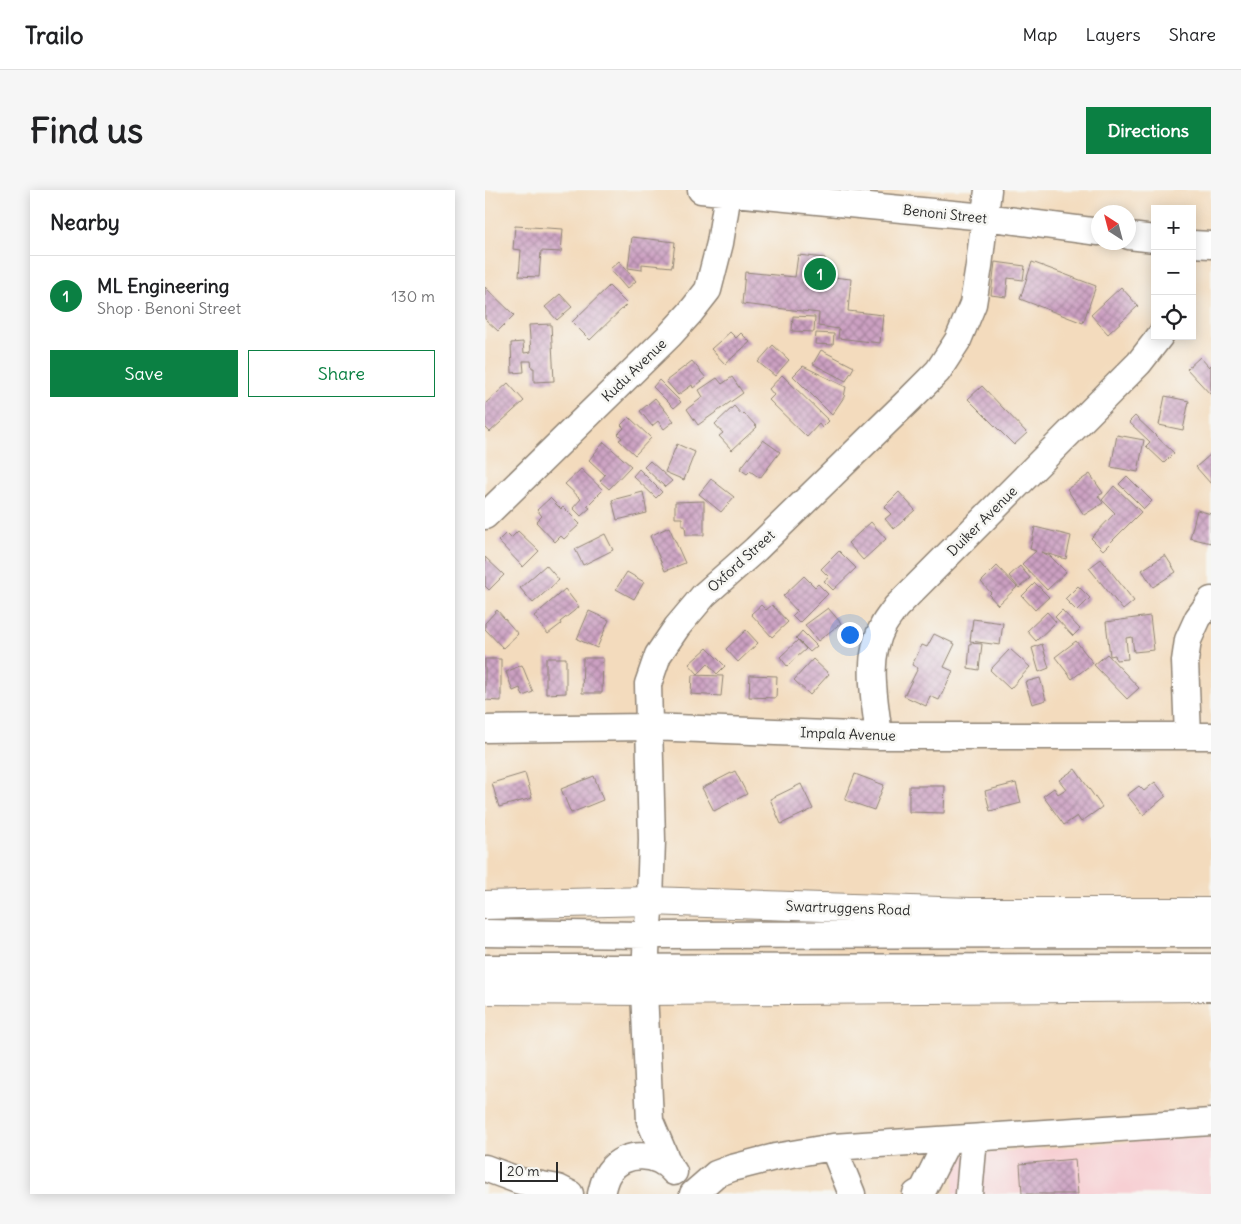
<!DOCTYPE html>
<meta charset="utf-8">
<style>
body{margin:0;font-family:Delius,sans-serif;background:#f6f6f6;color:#202124}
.controls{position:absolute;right:15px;top:15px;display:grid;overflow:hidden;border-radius:0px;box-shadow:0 2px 12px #0003}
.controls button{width:45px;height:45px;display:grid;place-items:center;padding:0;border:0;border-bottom:1px solid #e0e0e0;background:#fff;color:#202124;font:25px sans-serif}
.compass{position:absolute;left:606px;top:15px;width:45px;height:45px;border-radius:50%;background:#fff;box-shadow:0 2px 12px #0003;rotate:324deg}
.scale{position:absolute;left:15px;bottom:12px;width:58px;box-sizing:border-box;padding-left:5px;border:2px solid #2b2b2b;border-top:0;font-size:14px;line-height:18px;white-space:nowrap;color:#2b2b2b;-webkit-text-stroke:4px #f6f6f2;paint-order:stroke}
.you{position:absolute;left:364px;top:444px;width:18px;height:18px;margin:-12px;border:4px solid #fff;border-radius:50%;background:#1a73e8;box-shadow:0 0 0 8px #1a73e833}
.badge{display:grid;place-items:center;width:32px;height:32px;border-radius:50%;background:#0b8043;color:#fff;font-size:16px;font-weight:700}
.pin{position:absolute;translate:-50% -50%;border:2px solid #fff;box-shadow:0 1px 5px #0006}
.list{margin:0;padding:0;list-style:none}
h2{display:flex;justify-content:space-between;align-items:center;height:65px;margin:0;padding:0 20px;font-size:21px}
h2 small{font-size:16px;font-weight:400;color:#757577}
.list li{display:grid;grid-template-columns:32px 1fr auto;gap:15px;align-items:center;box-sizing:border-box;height:80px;padding:0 20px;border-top:1px solid #e0e0e0}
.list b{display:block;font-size:19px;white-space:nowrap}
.list p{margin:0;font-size:16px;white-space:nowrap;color:#757577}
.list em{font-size:16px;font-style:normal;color:#757577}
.actions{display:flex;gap:10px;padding:15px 20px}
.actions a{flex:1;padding:11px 0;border:1px solid #0b8043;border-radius:0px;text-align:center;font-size:18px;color:#0b8043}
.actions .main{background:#0b8043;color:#fff}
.icon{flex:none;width:28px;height:28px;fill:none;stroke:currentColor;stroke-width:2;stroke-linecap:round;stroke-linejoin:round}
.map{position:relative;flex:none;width:726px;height:1004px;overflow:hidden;border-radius:0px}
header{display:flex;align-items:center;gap:30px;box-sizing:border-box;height:70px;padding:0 25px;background:#fff;border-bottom:1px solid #e0e0e0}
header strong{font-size:24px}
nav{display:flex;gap:28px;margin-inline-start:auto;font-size:18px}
.intro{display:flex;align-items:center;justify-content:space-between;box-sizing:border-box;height:120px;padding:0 30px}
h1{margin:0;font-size:35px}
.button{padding:12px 22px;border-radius:0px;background:#0b8043;color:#fff;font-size:18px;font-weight:700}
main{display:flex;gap:30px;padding:0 30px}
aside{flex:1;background:#fff;border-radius:0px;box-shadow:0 2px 12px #0003}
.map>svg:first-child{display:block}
.built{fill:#f7cfd3}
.building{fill:url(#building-cross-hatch)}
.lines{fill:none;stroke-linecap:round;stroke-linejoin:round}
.minor-casing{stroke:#8f8374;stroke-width:29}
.major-casing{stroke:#8f8374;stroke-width:30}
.minor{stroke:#fff;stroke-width:26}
.major{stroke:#fff;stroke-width:28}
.labels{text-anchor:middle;stroke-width:5;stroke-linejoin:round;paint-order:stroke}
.street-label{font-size:14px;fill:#2b2b2b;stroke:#f6f6f2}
</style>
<header>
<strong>Trailo</strong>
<nav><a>Map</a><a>Layers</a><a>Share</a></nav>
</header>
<div class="intro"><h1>Find us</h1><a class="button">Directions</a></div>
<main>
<aside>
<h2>Nearby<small></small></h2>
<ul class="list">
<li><span class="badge">1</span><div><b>ML Engineering</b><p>Shop · Benoni Street</p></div><em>130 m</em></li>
</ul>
<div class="actions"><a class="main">Save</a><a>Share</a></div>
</aside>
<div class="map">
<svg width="726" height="1004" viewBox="0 0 726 1004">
<defs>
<pattern id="building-cross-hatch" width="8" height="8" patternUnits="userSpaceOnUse" patternTransform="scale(1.25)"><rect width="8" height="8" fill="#cca0c2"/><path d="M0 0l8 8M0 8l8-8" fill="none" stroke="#a6839e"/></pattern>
</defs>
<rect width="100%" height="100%" fill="#f6f6f2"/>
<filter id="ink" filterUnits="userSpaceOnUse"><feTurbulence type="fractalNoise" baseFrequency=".02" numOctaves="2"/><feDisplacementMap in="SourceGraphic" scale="10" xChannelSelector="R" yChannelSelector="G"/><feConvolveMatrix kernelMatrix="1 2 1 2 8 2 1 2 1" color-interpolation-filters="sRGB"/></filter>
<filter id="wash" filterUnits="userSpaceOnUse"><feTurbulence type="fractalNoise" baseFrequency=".0096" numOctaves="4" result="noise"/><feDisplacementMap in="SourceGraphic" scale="20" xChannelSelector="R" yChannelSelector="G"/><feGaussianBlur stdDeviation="1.12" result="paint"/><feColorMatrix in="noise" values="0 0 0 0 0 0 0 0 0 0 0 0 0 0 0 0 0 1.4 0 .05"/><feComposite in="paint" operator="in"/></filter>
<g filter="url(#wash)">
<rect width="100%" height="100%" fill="#f3dbbd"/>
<path class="built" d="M726 946V1004H468L471 965Z"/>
<g id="blocks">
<path class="building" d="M30 36 78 39 76 62 56 61 54 87 34 86 36 60 28 59Z
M147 47 190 52 187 77 157 74V80L143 78Z
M313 65 340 68 338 86 366 89 363 121 398 125 395 153 353 148 354 139 333 136 334 123 257 114 260 82 310 87Z
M134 71 151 91 142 99 125 79Z
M510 72 540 76 538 90 523 88 521 107 506 105Z
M547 72 611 96 598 133 535 109Z
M124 96 142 114 105 150 87 132Z
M0 97 29 125 13 141 0 129Z
M636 97 653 116 623 144 606 125Z
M75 104 87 117 72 130 60 117Z
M308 126 330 127 329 142 307 141Z
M66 134 69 191 49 192V178H47L46 171H38L39 182 27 183 26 153 38 152 39 163 46 162 44 135Z
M245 142 251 148 256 143 265 152 240 174 226 159Z
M331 143 349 144 348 155 330 154Z
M288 155 304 170 290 186 273 172Z
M336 160 369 177 361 191 328 174Z
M715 167 724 177 726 175V205L702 179Z
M207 171 221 188 208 198 207 195 193 205 181 191Z
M318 176 361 197 359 207 347 225 308 186Z
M297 185 344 231 337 238 334 234 322 247 284 210 289 205 284 199Z
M247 187 258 203 213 235 202 219 218 207 214 200 232 188 237 194Z
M174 190 196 212 189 218 168 197Z
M23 193 39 211 5 242 0 237V214Z
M497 196 542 243 529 255 483 209Z
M680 206 704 211 698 240 674 235Z
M170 208 189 231 179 239 173 231 167 236 155 221Z
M249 216 257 225 259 223 272 237 247 260 234 246 238 243 230 234Z
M650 226 689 263 679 273 661 256 665 252 644 232Z
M144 227 166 248 150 265 134 250 137 248 133 244 139 238 136 235Z
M632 245 659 250 653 282 626 277Z
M278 250 295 262 275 288 265 281 262 284 255 279Z
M119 252 146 276 124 299 115 291 120 285 104 270Z
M192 254 210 262 199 290 180 282Z
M726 264V294L711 277Z
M165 271 187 291 180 297 159 277Z
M96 279 118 300 102 316 105 318 96 326 88 318 96 309 80 294Z
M154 279 177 302 171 308 148 286Z
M605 284 618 303 613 306 618 313 599 325 582 299Z
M642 286 667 311 659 319 634 294Z
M226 289 249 307 236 322 214 304Z
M629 296 656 322 618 360 606 348 630 323 617 310Z
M158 302 162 323 132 330 127 310Z
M414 302 430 320 409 339 400 329 406 324 399 317Z
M65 308 76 319 78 317 95 334 79 349 76 346 70 352 51 332 57 326 52 320Z
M219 311V345H201L200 336H197V328H190V312Z
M712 320 726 324V353L705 348Z
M386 332 401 349 378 370 363 353Z
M184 337 200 373 180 381 165 346Z
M550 337 586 346 581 369 556 362 565 366 581 382 562 400 537 374 551 361 545 359Z
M33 341 54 361 38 377 13 351 21 343 26 348Z
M120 344 128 360 98 375 90 359Z
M354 361 371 378 348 400 339 391 344 387 336 379Z
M680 365 691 382 668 397 657 380Z
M0 367 19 385 4 400 0 396Z
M616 369 649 411 638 420 604 378Z
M61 375 74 390 48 413 35 398Z
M512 376 532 397 513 415 504 405 506 403 496 392Z
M535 376 545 388 534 398 524 386Z
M142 382 159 392 149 409 131 399Z
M319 386 330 397 333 394 343 404 314 433 307 426 312 421 298 406Z
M550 393 564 407 550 420 537 406Z
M593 396 605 408 592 421 580 409Z
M80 399 94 417 75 432 76 434 63 444 49 426Z
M276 415 281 420 287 415 303 432 287 447 266 424Z
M343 418 356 433 333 451 320 435Z
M12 420 33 444 18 458 0 439V433Z
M577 420 595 439 588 446 570 427Z
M104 421 124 430 112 458 92 449Z
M562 422 571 432 551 451 542 441Z
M665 426 669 460 649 462 647 447 641 448 643 469 631 470 630 465 625 466 621 432Z
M488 429 518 433 515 455 485 451Z
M261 440 273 453 253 472 241 459Z
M317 441 332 456 325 462 311 448Z
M449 444 470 454 459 477 468 481 454 510 445 506 441 516 419 506 433 478 427 475 437 455 442 457Z
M313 450 321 459 302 476 295 467Z
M591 451 608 473 587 489 570 467Z
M485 453 497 454 494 480 483 478Z
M557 454 564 478 554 482 547 458Z
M222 458 240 476 232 484 223 474 213 484 204 474Z
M525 459 545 477 525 499 505 480Z
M622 464 654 498 642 509 609 475Z
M61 468H81V503L61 504Z
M98 468H118L117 503H97Z
M0 469H16V511L0 510Z
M328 469 344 484 325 505 309 490Z
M37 475 48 502 38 506 35 498 28 501 21 482Z
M207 485 238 486 236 506 206 504Z
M265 485 292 486 291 508 264 507Z
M555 488 561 510 547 514 540 492Z
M590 579 617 617 596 632 592 626 579 635 558 606 569 598 573 604 581 599 574 590Z
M250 581 262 604 229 621 217 598Z
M40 583 47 608 14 617 7 593Z
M370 584 399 595 389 620 360 610Z
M109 586 118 610 86 623 76 599Z
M670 592 681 606 658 625 642 605 654 596 659 601Z
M531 593 536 613 505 621 500 601Z
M316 594 328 619 296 634 285 609Z
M424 596H460L459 623 424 622Z
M590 969 593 1004H537L535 974Z"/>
</g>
</g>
<g filter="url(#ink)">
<use href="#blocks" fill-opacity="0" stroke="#8f8374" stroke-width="1"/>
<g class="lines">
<defs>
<path id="minor" d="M216 0 500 27 614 42
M644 46 670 49
M707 54 726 55
M0 326 184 146 205 123 223 100 235 53 243 3
M0 539 164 537 394 546H726
M394 546C390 510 380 470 398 436 401 430 407 423 411 417L654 173 675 146
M703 546 700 471 703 450 713 428 726 410
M0 743 162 745 726 744
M0 778 726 777
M348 957 367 1004
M184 976 165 931 159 801 162 745 165 711 167 650 163 494 173 465 192 437 219 405 271 359 424 210 453 181 473 150 488 114 494 76 503 0
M0 978 35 991 73 998 85 1004
M116 1004C118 996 119 989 124 982 140 960 173 962 189 982
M208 1004 231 984 247 978 290 967 348 957 726 932
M431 1004 438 1000 463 950
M484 1004 489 948"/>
<path id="major" d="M0 715 165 711 485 722H726
M0 800 159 801 726 797"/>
</defs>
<use href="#minor" class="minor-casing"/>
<use href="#major" class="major-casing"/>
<use href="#minor" class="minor"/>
<use href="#major" class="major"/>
</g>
</g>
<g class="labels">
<g class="street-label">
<text transform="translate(460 24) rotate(6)" y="5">Benoni Street</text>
<text transform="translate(149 180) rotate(-44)" y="5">Kudu Avenue</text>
<text transform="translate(497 331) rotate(-45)" y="5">Duiker Avenue</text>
<text transform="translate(256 371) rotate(-42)" y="5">Oxford Street</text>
<text transform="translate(363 544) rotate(2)" y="5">Impala Avenue</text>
<text transform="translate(363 718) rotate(2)" y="5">Swartruggens Road</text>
</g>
</g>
</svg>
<div class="controls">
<button>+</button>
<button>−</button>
<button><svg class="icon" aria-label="locate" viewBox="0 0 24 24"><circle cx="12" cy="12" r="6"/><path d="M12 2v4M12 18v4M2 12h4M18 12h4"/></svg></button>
</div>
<svg class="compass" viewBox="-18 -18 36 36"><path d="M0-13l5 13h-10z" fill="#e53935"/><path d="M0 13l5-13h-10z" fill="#757577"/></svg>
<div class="scale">20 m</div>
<div class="you"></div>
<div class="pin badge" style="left:335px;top:84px">1</div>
</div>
</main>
